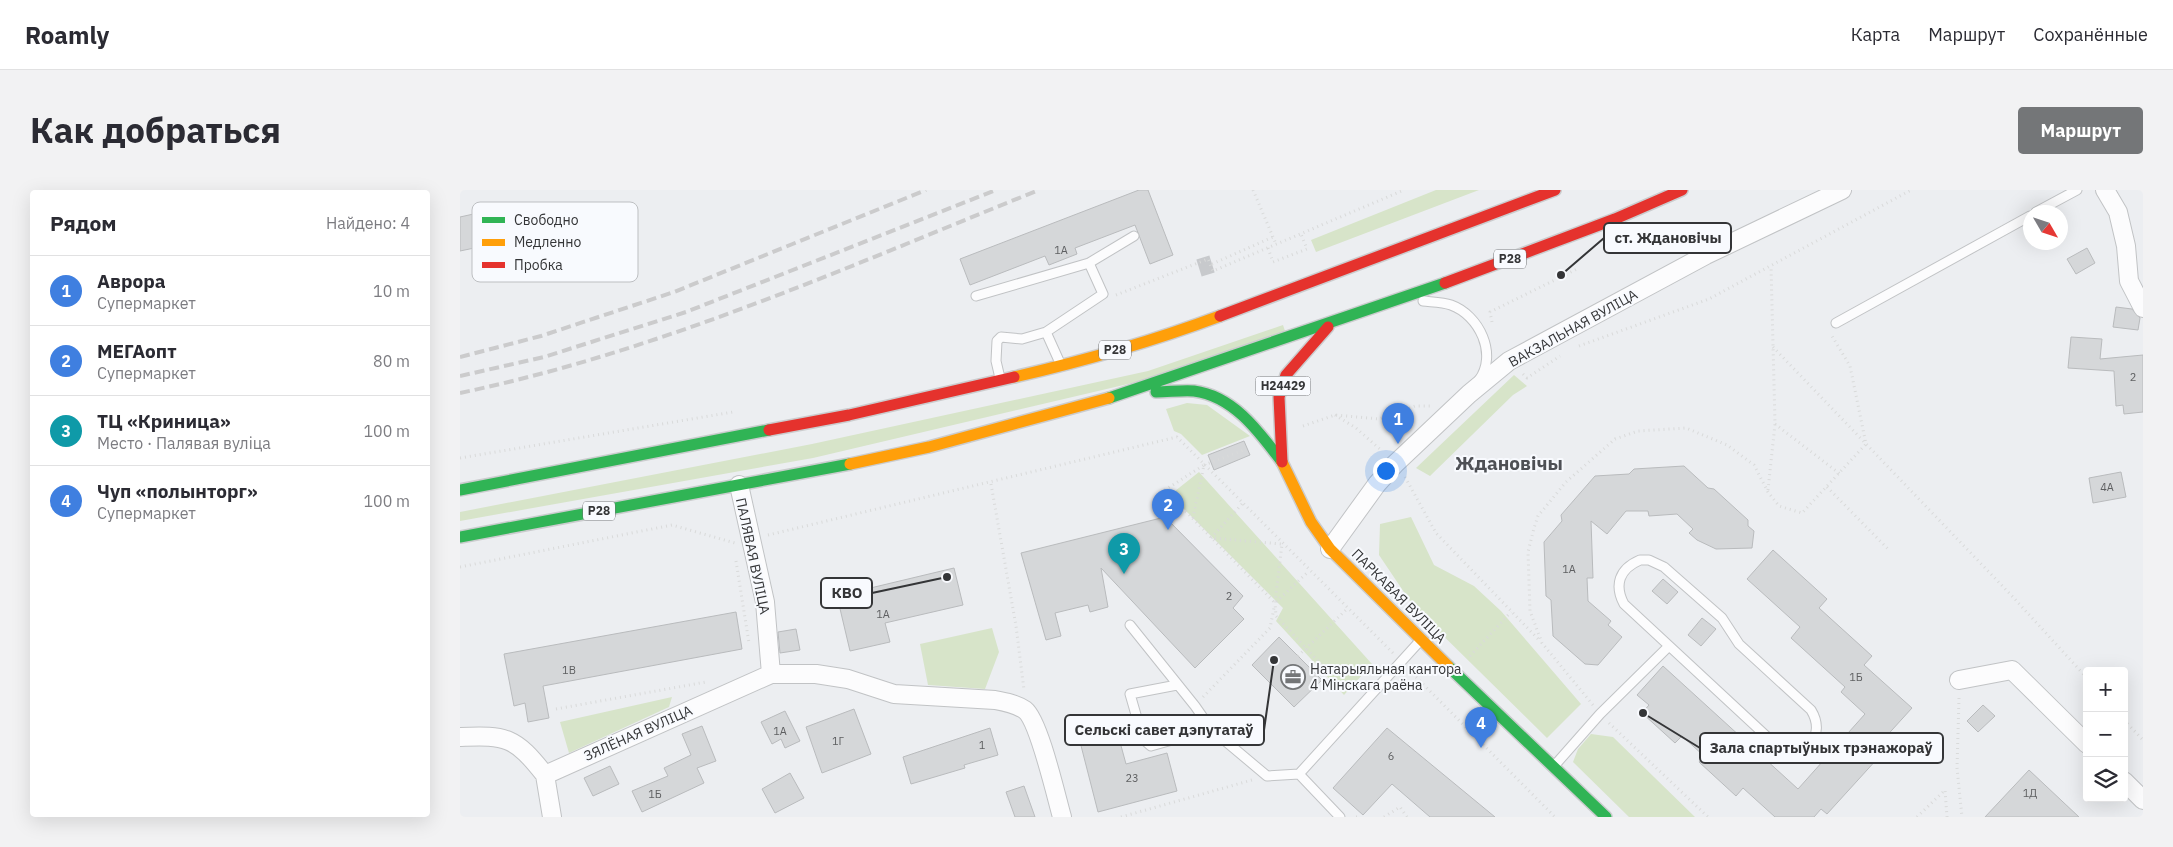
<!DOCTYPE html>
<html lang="ru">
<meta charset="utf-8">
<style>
body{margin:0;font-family:"IBM Plex Sans",sans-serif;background:#f2f2f3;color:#2b2b33}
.controls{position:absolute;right:15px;bottom:15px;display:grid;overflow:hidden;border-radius:5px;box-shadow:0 5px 20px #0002}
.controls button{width:45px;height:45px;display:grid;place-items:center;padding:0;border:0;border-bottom:1px solid #e1e1e2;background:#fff;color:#2b2b33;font:25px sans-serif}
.compass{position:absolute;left:1563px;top:15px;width:45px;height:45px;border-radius:50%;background:#fff;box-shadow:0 5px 20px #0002;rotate:129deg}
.you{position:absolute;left:925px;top:280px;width:18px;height:18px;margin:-12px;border:4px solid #fff;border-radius:50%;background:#1a73e8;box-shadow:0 0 0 8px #1a73e833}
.badge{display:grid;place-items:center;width:32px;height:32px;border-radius:50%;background:#747678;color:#fff;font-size:16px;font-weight:700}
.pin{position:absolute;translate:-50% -41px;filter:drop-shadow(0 1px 2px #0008)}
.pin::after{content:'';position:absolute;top:26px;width:18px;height:15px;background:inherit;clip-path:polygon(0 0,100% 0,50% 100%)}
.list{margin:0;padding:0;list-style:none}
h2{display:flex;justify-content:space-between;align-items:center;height:65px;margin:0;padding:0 20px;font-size:21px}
h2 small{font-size:16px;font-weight:400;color:#7c7c81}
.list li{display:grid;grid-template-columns:32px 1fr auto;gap:15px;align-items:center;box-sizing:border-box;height:70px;padding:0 20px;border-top:1px solid #e1e1e2}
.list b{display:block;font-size:19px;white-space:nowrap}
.list p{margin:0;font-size:16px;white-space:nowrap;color:#7c7c81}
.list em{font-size:16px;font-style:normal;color:#7c7c81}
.icon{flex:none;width:28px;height:28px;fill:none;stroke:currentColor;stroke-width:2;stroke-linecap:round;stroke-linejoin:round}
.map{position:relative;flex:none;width:1683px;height:627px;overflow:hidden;border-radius:5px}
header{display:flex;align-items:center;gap:30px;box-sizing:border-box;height:70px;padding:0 25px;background:#fff;border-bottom:1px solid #e1e1e2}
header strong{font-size:24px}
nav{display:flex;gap:28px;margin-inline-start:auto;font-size:18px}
.intro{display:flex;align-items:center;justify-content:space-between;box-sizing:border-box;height:120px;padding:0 30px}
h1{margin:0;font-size:35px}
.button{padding:12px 22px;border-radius:5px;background:#747678;color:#fff;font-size:18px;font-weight:700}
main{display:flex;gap:30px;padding:0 30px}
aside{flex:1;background:#fff;border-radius:5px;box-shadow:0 5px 20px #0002}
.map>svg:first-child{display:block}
.green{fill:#d7e4c9}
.building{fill:#d5d7d9;stroke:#b9bbbd}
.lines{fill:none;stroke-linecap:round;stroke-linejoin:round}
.street-tunnel{stroke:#c7c9cc;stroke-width:18;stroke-dasharray:18 9;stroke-linecap:butt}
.lane-casing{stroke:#c1c3c5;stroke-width:11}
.street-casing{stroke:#c1c3c5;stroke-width:20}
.fast-casing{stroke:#cbccce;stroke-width:14}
.slow-casing{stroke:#cbccce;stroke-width:14}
.jam-casing{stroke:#cbccce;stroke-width:14}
.path{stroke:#d9dada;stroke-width:3;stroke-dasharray:1 4;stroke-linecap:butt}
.lane{stroke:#fcfcfd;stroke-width:9}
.street{stroke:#fcfcfd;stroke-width:18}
.fast{stroke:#30b455;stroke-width:11}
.slow{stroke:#ff9f0a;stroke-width:11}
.jam{stroke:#e5322d;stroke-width:11}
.rail{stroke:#cbcbcc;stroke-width:4;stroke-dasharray:10 5;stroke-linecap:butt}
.labels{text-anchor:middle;stroke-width:4;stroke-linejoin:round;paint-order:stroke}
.number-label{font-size:11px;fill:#5e5f61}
.shield{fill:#f8fafe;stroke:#6f7073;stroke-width:1}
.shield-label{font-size:12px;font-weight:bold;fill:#343537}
.street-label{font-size:14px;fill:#343537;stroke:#f8fafe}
.poi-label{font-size:14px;fill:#343537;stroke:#f8fafe;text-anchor:start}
.district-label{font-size:19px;font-weight:bold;fill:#4e5055;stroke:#f8fafe}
.key{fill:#f8fafe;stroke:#bdbfc2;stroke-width:1}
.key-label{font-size:14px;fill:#343537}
.leader{fill:none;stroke:#343537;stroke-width:2}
.callout-dot{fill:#343537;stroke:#f8fafe;stroke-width:2}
.callout{fill:#f8fafe;stroke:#343537;stroke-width:2}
.callout-label{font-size:15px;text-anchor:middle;font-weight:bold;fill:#343537}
</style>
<header>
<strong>Roamly</strong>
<nav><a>Карта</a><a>Маршрут</a><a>Сохранённые</a></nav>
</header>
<div class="intro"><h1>Как добраться</h1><a class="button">Маршрут</a></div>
<main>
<aside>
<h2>Рядом<small>Найдено: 4</small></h2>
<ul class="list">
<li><span class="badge" style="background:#3f7fe0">1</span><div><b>Аврора</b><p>Супермаркет</p></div><em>10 m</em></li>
<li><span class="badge" style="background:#3f7fe0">2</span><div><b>МЕГАопт</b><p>Супермаркет</p></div><em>80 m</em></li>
<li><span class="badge" style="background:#0f9aa8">3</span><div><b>ТЦ «Криница»</b><p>Место · Палявая вуліца</p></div><em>100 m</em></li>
<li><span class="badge" style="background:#3f7fe0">4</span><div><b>Чуп «полынторг»</b><p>Супермаркет</p></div><em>100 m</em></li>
</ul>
</aside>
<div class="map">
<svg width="1683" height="627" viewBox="0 0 1683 627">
<rect width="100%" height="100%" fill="#eceef1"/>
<path class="green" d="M976 0H1019L856 62 851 50Z
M823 135 826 144 702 186 353 268 0 331V322L352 254 688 181Z
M1054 185 1067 196 1053 205 970 286 956 278Z
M727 213 747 215 790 246 742 265 721 244 714 241 706 219Z
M739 282 912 474 884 505 816 431 823 418 710 305Z
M951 327 974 375 1014 396 1041 421 1121 514 1087 548 954 417 919 365 920 334Z
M532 438 539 462 525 499 468 495 460 454Z
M212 507 209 517 109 563 100 532Z
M1131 544 1153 547 1235 627H1169L1113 572 1118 559Z"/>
<path class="building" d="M679 0H688L713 65 690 74 675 35 615 58 617 64 589 75 585 66 510 95 500 69Z
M36 19 43 52 0 61V27Z
M1627 58 1635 73 1616 84 1607 69Z
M1656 117 1672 119 1680 128 1678 140 1653 137Z
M1611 147 1642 149 1640 169 1683 165V222L1664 224 1663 215 1656 216 1654 181 1608 178Z
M784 251 790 265 754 280 748 265Z
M1224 276 1248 298 1254 299 1288 330V336L1294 341 1292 358 1256 359 1237 350 1229 343 1233 339 1217 324 1189 326 1188 321H1166L1147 344 1131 331 1133 388H1127L1128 411 1151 431 1148 435 1162 447 1138 475 1125 474 1093 446 1091 410 1086 406 1084 352 1102 331 1101 325 1135 286 1169 284 1174 279Z
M1661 282 1666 307 1633 313 1629 288Z
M705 327 783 406 773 418 784 429 735 478 641 378 648 417 630 422 628 415 595 423 601 446 586 450 561 363Z
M1313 360 1367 409 1359 418 1412 466 1404 475 1452 518 1422 551 1428 557 1367 624 1361 619 1354 627H1315L1283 598 1276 606 1239 572 1244 566 1222 546 1215 553 1182 523 1189 515 1177 505 1203 476 1338 599 1405 524 1381 502 1385 497 1331 448 1340 437 1287 389Z
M494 378 503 415 425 433 430 452 390 461 377 406Z
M1203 389 1218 402 1207 414 1192 401Z
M276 422 282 459 83 496 89 528 68 532 65 513 54 516 44 464Z
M1242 428 1256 439 1241 456 1228 445Z
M336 439 340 460 320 463 318 442Z
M819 447 862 490 834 517 792 475Z
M1523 515 1535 526 1518 542 1507 531Z
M394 519 411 564 362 583 346 537Z
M325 521 340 551 325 558 321 549 312 554 301 532Z
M654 530 666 574 707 563 717 601 638 622 617 540Z
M242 536 256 571 237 578 244 593 182 622 172 601 208 586 204 578 231 565 222 544Z
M530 538 538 565 504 575 505 578 451 594 443 567Z
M927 538 1035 627H970L932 594 903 625 873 598Z
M150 576 159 594 133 606 124 588Z
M1569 580 1619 627H1525Z
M330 583 344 608 315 623 302 599Z
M564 596 575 627H555L546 602Z"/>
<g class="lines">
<path class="street-tunnel" d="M739 78 752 74"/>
<defs>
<path id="lane" d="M1576 22 1617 0
M629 73 674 46
M516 106 629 73 643 104 586 142 562 149 541 147 537 151 536 171 540 188
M963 111C972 112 983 112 991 115 1019 125 1038 164 1019 190
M1376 133 1570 26
M586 142 600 173
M1180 370H1189L1204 377 1262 428 1279 454 1351 520C1367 546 1345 569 1317 556L1164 414C1154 395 1159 379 1180 370Z
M670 435 735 516 751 539 807 586 839 584
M717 495 670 504 683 549 691 556 751 539
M1095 575 1140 524 1209 456
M880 627 839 584 959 452"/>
<path id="street" d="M1645 0 1658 22 1666 56 1669 91 1683 118
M279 295 305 412 311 484H356L388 489 434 504 535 510C546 512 556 514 565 520 579 531 596 606 602 627
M870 359 917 294 935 274 1009 204 1049 171 1246 65 1382 0
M1499 490 1552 480 1627 554
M0 547C47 545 55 547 85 585
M1664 591 1683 610
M92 627 85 585 311 484"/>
<path id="fast" d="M696 202C709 202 722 200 734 201 774 206 800 243 822 272
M649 208 985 93
M0 300 309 240
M0 347 390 274
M988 476 1146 627"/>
<path id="slow" d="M554 187C624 171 693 151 760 126
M822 272 851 332 870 359 988 476
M390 274 469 257 649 208"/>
<path id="jam" d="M985 93 1155 29 1222 0
M760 126 1095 0
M309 240 389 225 554 187
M822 272 819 207 826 185 868 137"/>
</defs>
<use href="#lane" class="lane-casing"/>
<use href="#street" class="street-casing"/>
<use href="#fast" class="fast-casing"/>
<use href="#slow" class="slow-casing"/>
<use href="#jam" class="jam-casing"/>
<path class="path" d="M793 0 816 54
M808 58 813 72 847 59 841 44
M752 74 813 47
M656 105 748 69 753 81 944 0
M1032 132 1030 122 1119 78
M1119 156 1249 109 1451 0
M1313 157 1552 406 1627 488
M1063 184 1067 188 1100 166
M875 225 896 238 922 261
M1315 234 1380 284
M843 236 875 225 919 229 955 216H970
M0 268 273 222
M744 275 784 260
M945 287 976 343 1080 451
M531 294 556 436 564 500
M1367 297 1428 359
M1308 300 1315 234 1311 76
M782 314 751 348 822 354 815 413 816 426 870 484H911
M733 328 744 275 705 300 815 413 849 381
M308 345 717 247 933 463
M276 371 289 453
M0 377 212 335 275 353
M838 466 887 419
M1010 466 1051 422
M949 480 1095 627
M743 507 810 438 814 418
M1499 508 1497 578 1502 627
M1133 515 1082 453 1070 421 1068 362 1074 338 1078 326 1106 292 1155 249 1178 241 1226 238 1267 255 1294 275 1308 302 1319 316 1342 323 1406 254 1390 176 1372 146
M96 519 246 492
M1664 530 1683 550
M1149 533 1248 627
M661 627 792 590
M896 627H897
M924 627 940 617 947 627
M1457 627 1485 600 1487 627"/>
<use href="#lane" class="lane"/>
<use href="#street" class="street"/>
<use href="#fast" class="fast"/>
<use href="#slow" class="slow"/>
<use href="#jam" class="jam"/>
<path class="rail" d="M0 167 81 146 214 102 466 0
M0 186 84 167 226 122 536 0
M0 203C201 161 389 76 579 0"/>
</g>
<defs>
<symbol id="office-ring" viewBox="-11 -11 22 22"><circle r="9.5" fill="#f8fafe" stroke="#747678" stroke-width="1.5"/><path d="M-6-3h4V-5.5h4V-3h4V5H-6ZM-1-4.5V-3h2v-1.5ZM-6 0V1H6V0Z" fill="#747678"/></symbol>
</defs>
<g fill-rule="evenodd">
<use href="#office-ring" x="819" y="473" width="28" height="28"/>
</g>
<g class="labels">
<g class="number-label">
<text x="601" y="64">1А</text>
<text x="1673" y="191">2</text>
<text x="1647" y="301">4А</text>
<text x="1109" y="383">1А</text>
<text x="769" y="410">2</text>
<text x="423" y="428">1А</text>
<text x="109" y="484">1В</text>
<text x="1396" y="491">1Б</text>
<text x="320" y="545">1А</text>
<text x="378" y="555">1Г</text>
<text x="522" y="559">1</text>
<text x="931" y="570">6</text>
<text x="672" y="592">23</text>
<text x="1570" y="607">1Д</text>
<text x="195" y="608">1Б</text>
</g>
<g class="shield">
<rect x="1034" y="59.5" width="32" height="19" rx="4"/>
<rect x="639" y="150.5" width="32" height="19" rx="4"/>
<rect x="795.5" y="186.5" width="55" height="19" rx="4"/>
<rect x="123" y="311.5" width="32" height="19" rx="4"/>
</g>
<g class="shield-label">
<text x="1050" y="73">Р28</text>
<text x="655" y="164">Р28</text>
<text x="823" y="200">Н24429</text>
<text x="139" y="325">Р28</text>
</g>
<g class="street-label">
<text transform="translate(1113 138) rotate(-29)" y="5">ВАКЗАЛЬНАЯ ВУЛІЦА</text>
<text transform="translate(293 366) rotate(78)" y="5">ПАЛЯВАЯ ВУЛІЦА</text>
<text transform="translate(939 406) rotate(45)" y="5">ПАРКАВАЯ ВУЛІЦА</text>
<text transform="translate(178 543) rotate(-24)" y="5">ЗЯЛЁНАЯ ВУЛІЦА</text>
</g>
<g class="poi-label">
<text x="850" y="484">Натарыяльная кантора<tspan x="850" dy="16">4 Мінскага раёна</tspan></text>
</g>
<g class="district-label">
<text x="1049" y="280">Ждановічы</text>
</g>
</g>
<rect x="12" y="12" width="166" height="80" rx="8" class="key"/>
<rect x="22" y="27" width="23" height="6" fill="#30b455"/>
<rect x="22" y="49" width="23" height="7" fill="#ff9f0a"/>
<rect x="22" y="72" width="23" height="6" fill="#e5322d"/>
<g class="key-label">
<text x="54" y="35">Свободно</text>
<text x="54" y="57">Медленно</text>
<text x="54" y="80">Пробка</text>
</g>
<path class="leader" d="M1101 85L1144 48M487 387L412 403M814 470L804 540M1183 523L1240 558"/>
<g class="callout-dot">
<circle cx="1101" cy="85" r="5"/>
<circle cx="487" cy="387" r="5"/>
<circle cx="814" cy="470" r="5"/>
<circle cx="1183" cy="523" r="5"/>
</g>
<g class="callout">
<rect x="1144" y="33" width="127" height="30" rx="5"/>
<rect x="361" y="388" width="51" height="30" rx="5"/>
<rect x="605" y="525" width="199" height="30" rx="5"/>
<rect x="1240" y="543" width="243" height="30" rx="5"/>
</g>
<g class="callout-label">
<text x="1208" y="53">ст. Ждановічы</text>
<text x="387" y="408">КВО</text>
<text x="704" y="545">Сельскі савет дэпутатаў</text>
<text x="1361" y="563">Зала спартыўных трэнажораў</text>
</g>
</svg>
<div class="controls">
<button>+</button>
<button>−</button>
<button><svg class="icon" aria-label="layers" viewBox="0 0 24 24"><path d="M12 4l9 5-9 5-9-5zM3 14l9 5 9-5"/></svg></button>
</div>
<svg class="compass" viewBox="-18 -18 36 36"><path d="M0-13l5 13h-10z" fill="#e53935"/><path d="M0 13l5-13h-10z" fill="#7c7c81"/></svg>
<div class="you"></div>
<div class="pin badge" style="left:938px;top:254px;background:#3f7fe0">1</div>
<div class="pin badge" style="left:708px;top:340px;background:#3f7fe0">2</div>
<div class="pin badge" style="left:664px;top:384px;background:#0f9aa8">3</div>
<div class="pin badge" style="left:1021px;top:558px;background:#3f7fe0">4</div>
</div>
</main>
